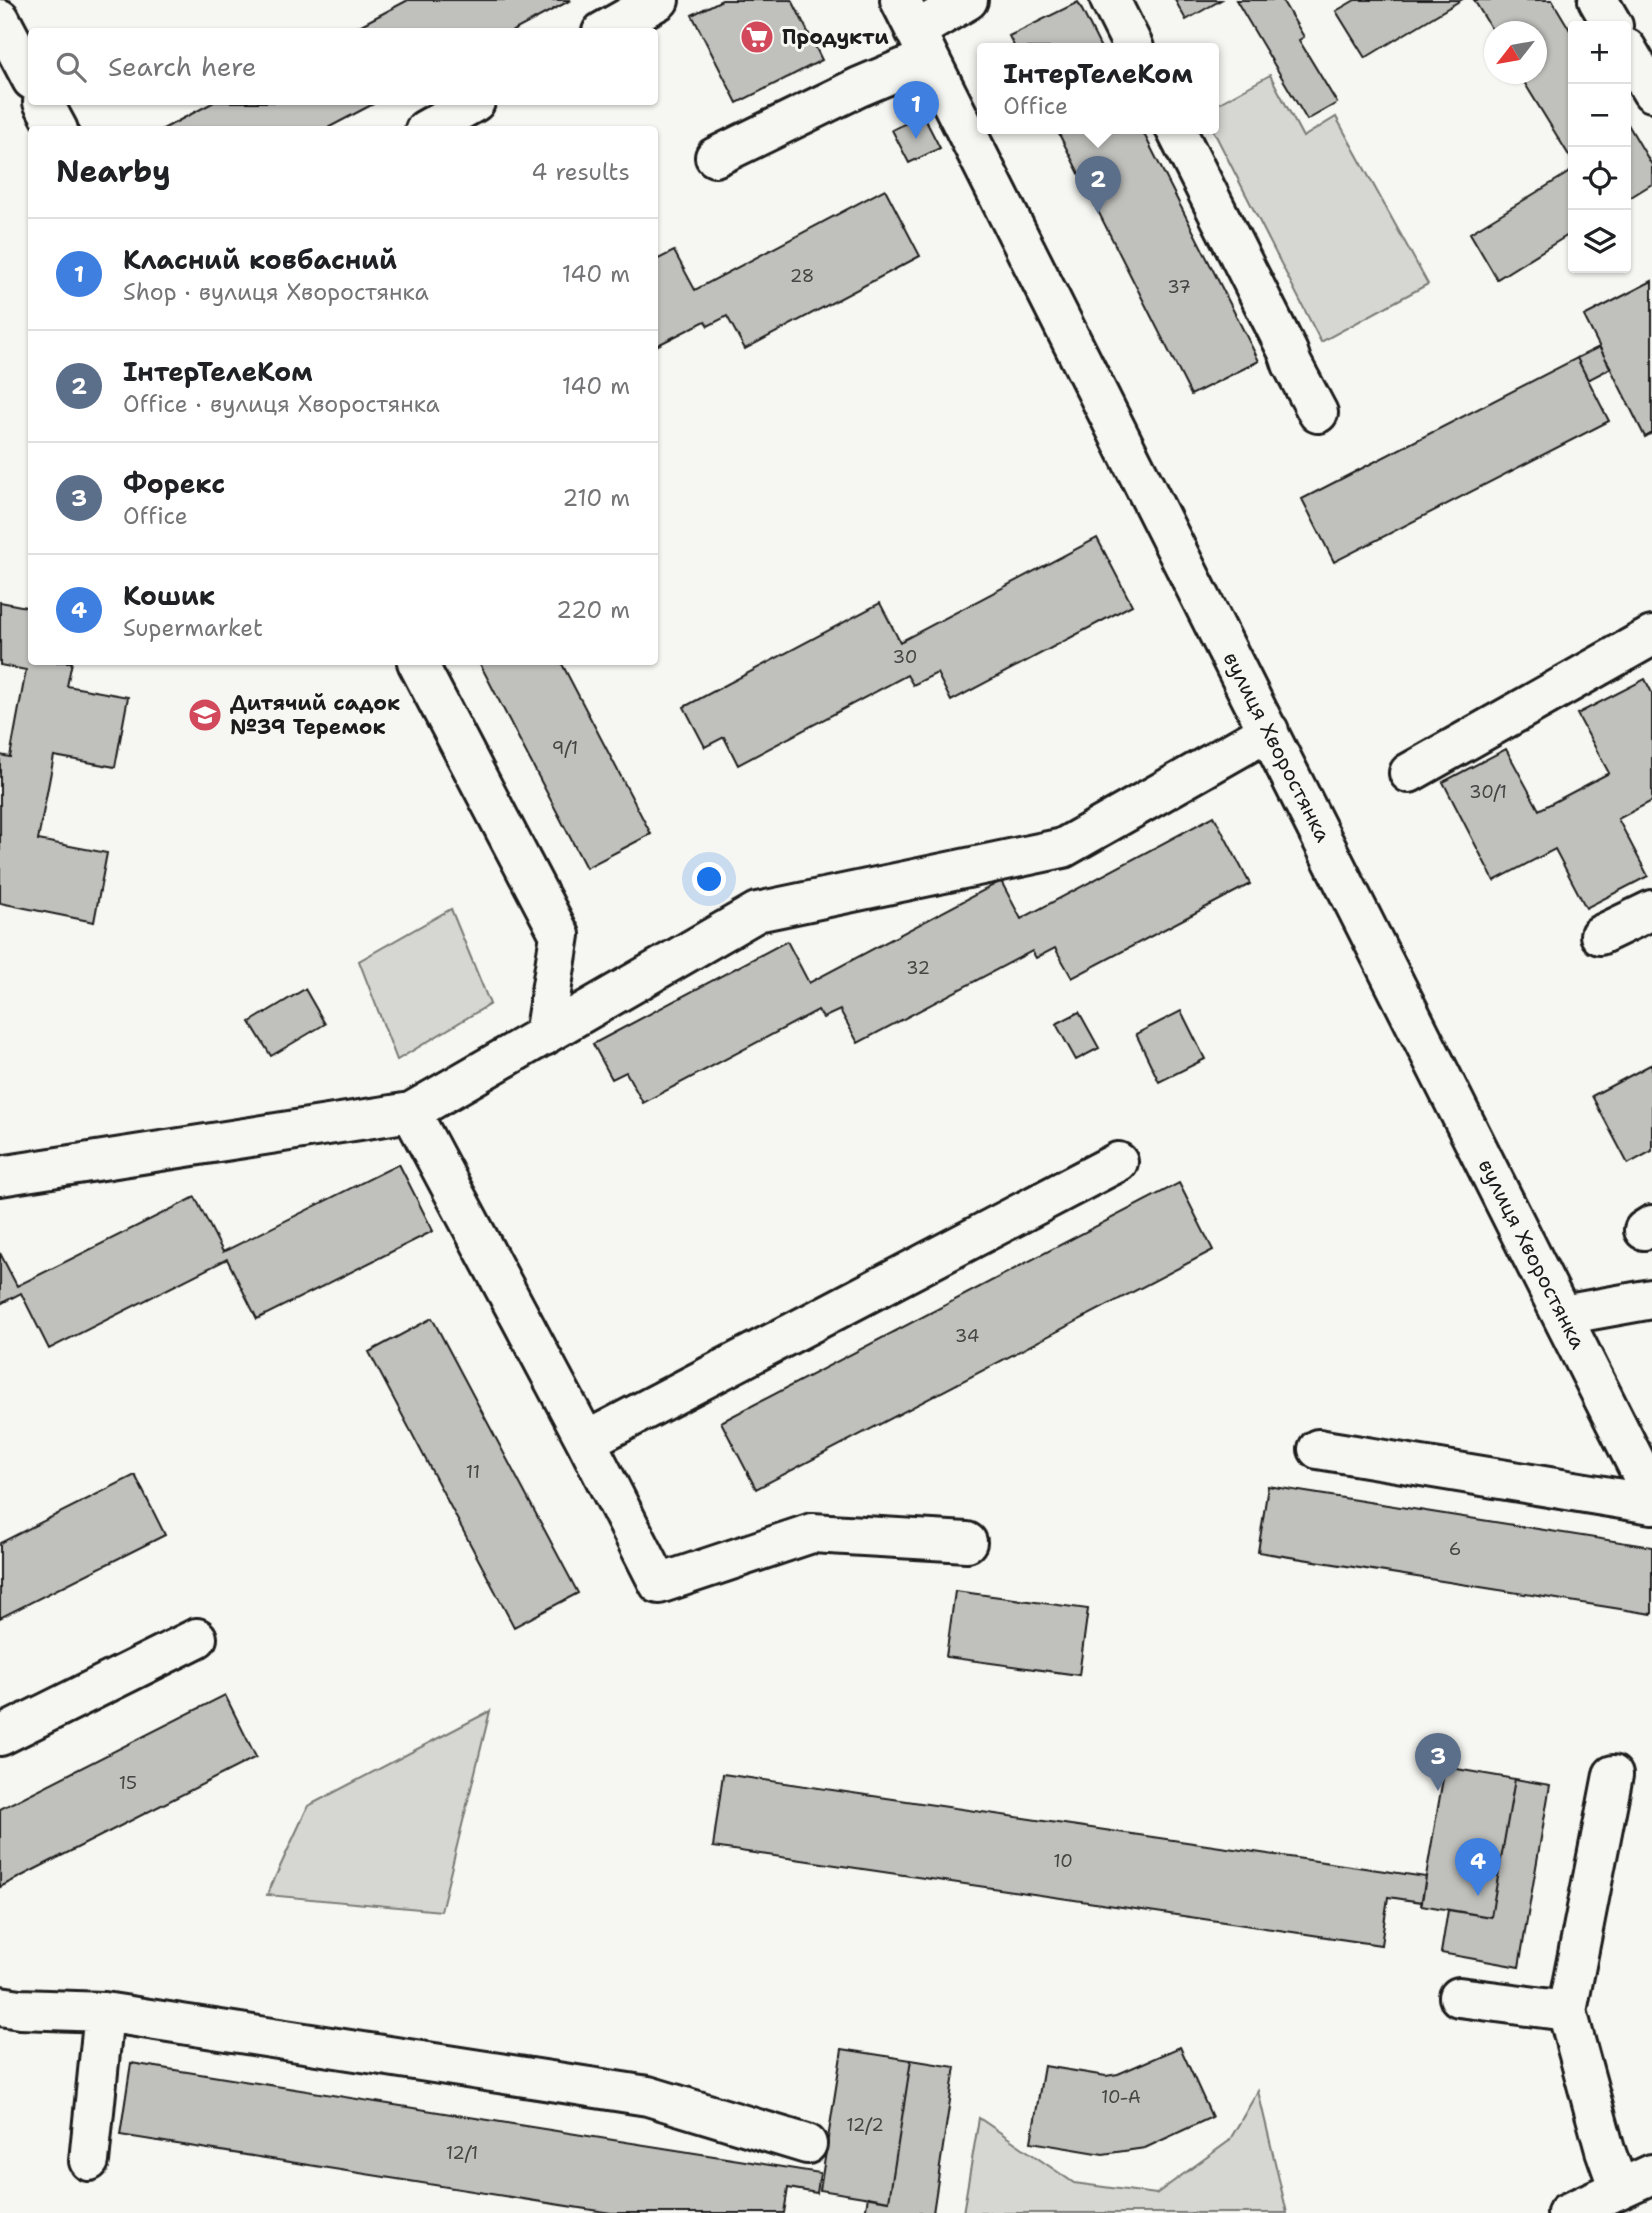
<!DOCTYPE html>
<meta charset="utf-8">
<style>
body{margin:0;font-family:"Shantell Sans",sans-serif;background:#f2f2f2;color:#202124}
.controls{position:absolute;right:21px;top:21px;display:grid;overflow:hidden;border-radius:7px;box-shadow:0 2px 5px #0004}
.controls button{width:63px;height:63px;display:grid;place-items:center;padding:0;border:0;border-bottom:2px solid #e0e0e0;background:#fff;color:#202124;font:35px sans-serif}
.compass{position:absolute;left:1484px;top:21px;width:63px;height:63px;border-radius:50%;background:#fff;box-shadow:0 2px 5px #0004;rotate:239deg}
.you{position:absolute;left:710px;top:880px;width:24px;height:24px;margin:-18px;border:5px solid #fff;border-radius:50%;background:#1a73e8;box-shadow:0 0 0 10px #1a73e833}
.badge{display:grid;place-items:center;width:46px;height:46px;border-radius:50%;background:#d1495b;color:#fff;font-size:23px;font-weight:700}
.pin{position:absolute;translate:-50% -58px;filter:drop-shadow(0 2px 4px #0008)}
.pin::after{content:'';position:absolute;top:37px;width:24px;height:21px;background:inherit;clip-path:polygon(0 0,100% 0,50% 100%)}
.popup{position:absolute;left:977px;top:43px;width:242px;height:91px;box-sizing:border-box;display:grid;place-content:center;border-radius:7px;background:#fff;filter:drop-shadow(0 2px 5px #0005);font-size:23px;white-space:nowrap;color:#757577}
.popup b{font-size:26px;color:#202124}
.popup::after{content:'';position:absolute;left:50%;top:100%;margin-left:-14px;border:14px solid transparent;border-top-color:#fff}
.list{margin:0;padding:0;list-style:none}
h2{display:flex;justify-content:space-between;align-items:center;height:91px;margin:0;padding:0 28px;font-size:30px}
h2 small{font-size:23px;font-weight:400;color:#757577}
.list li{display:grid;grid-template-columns:46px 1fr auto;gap:21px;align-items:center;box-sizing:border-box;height:112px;padding:0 28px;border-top:2px solid #e0e0e0}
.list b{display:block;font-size:26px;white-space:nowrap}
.list p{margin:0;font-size:23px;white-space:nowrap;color:#757577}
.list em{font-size:23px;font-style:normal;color:#757577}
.icon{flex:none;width:38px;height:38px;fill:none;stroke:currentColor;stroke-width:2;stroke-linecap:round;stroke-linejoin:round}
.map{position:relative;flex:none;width:1652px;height:2213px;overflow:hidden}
.search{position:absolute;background:#fff;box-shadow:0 2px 5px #0004;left:28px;top:28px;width:630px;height:77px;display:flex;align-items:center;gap:18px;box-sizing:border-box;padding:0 24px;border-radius:7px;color:#757577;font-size:26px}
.panel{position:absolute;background:#fff;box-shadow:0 2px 5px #0004;left:28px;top:126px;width:630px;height:539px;border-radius:7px}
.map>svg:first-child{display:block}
.green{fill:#d6d6d2;stroke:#797977;stroke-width:2}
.building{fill:#c0c0bd;stroke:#1c1c1c;stroke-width:2}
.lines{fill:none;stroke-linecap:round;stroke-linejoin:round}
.minor-casing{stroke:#1c1c1c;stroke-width:44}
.minor{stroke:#f6f6f2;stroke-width:38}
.labels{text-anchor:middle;stroke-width:6;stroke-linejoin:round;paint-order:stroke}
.number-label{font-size:18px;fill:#454544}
.poi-label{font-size:21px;font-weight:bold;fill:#1c1c1c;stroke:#f6f6f2;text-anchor:start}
.street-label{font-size:21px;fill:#1c1c1c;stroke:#f6f6f2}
</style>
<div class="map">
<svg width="1652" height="2213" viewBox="0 0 1652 2213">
<rect width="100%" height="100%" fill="#f6f6f2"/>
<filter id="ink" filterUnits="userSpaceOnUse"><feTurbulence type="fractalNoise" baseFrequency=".0143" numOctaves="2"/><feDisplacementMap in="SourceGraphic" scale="14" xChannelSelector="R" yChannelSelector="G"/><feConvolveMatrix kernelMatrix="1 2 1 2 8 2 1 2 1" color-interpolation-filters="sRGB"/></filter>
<g filter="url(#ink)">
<path class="green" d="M1270 75 1303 137 1336 117 1428 284 1321 342 1212 128 1214 106Z
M451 909 490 1004 397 1060 359 961Z
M490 1711 441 1911 267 1895 308 1806Z
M1258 2091 1287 2213H963L979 2118 1074 2183 1156 2194 1229 2141Z"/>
<path class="building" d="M408 0H571L511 32H348Z
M722 0H792L822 60 737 103 692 15Z
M1175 0H1221L1186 20Z
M1236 0H1282L1304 37 1299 40 1337 103 1307 120Z
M1355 0H1461L1365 58 1336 11Z
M1474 0H1552L1573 35V162L1519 74H1536V32H1494V33Z
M1078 2 1101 48H1015L1009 36Z
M214 102H377L324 130H161Z
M923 115 940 148 909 163 892 130Z
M1626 121 1652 165V184L1626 200Z
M1056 128H1141L1259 361 1191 395Z
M1573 170V232L1497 279 1470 233Z
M885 189 920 256 745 349 727 316 708 326 705 321 654 347V261L674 251 695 290Z
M1652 281V433L1645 437 1584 316Z
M1599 347 1611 368 1588 380 1577 358Z
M1577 358 1609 421 1334 562 1302 499Z
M1097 538 1132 605 951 701 937 673 913 685 907 675 738 765 724 737 705 747 684 707 880 603 900 642Z
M0 602 32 608V662H72L67 686 128 697 115 767 54 756 38 840 107 853 94 922 0 903V755L10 757 26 670 0 665Z
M479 662H561L651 834 586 868Z
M1645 679 1652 693V801L1618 819 1648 876 1586 908 1555 849 1494 881 1443 782 1506 749 1539 810 1609 773 1577 714Z
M1214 816 1250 884 1072 978 1055 948 1036 958 1032 951 858 1043 840 1010 823 1018 818 1010 643 1103 626 1072 612 1079 593 1044 787 941 809 983 1001 881 1021 919Z
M305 989 325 1024 271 1056 250 1022Z
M1181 1011 1205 1059 1159 1082 1136 1034Z
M1079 1012 1099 1048 1076 1060 1056 1024Z
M1652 1064V1151L1628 1164 1592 1096Z
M399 1164 433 1231 257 1319 227 1259 49 1349 21 1293 0 1304V1253L17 1286 195 1197 223 1252Z
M1179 1183 1213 1250 756 1489 721 1422Z
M432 1318 578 1593 514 1627 369 1352Z
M135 1475 165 1535 0 1618V1543Z
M1268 1486 1652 1547V1614L1258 1552Z
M955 1591 1088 1609 1079 1675 946 1657Z
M225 1695 256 1757 0 1887V1809Z
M1445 1767 1515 1779 1491 1917 1421 1905Z
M723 1774 1412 1875 1426 1877 1422 1902 1388 1897 1381 1945 713 1847Z
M1515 1779 1550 1785 1519 1967 1441 1953 1448 1910 1491 1917Z
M1180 2047 1212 2117 1145 2148 1103 2154 1031 2142 1044 2066 1106 2076 1118 2074Z
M842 2049 911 2060 889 2201 820 2190Z
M911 2060 955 2067 933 2213H865L868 2197 889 2201Z
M131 2063 820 2173 817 2193 788 2188 784 2213H611L120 2135Z"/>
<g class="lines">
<defs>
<path id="minor" d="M900 0 1652 1495
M1110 0 1134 48
M1598 0 1613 26
M0 19 32 80
M915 31 968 0
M602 32 659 0
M1626 48 1652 92
M43 102 58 130
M1175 128 1288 352 1292 364 1318 413
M425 130 475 102
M715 157 859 87 928 58
M417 662 560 935 544 1036
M1409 773 1652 636
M1600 935 1652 910
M411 1112 586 1441 659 1584 812 1533 967 1542
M0 1176 411 1112 757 912 1063 848 1269 731
M1644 1230 1652 1225
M1563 1315 1652 1299
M586 1441 1118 1162
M1318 1449 1652 1504
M0 1736 197 1638
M1613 1775 1567 2011 1605 2150 1619 2189
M1459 1997 1567 2011
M0 2006 20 2009 104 2012 89 2161
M104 2012 648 2096 807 2144
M1567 2213 1652 2174"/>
</defs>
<use href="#minor" class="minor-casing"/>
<use href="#minor" class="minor"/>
</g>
</g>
<defs>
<symbol id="supermarket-disc" viewBox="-11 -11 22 22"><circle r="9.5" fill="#d1495b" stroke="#f6f6f2"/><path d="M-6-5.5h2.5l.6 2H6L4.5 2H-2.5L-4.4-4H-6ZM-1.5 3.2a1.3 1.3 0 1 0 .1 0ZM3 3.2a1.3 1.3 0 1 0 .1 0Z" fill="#fff"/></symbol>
<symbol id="school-disc" viewBox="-11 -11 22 22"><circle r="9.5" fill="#d1495b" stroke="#f6f6f2"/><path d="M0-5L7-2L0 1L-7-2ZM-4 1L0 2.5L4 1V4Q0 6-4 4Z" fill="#fff"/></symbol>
</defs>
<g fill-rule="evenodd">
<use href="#supermarket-disc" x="738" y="18" width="38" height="38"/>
<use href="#school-disc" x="186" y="696" width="38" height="38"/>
</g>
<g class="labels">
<g class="number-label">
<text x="802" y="282">28</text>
<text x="1179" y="293">37</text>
<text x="905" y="663">30</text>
<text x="565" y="754">9/1</text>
<text x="1488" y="798">30/1</text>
<text x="918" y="974">32</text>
<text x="967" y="1342">34</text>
<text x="473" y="1478">11</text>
<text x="1455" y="1555">6</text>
<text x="128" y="1789">15</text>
<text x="1063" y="1867">10</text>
<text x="1121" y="2103">10-А</text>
<text x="865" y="2131">12/2</text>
<text x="462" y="2159">12/1</text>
</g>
<g class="poi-label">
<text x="782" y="44">Продукти</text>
<text x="230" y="710">Дитячий садок<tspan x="230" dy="24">№39 Теремок</tspan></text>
</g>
<g class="street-label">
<text transform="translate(1277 747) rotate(63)" y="7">вулиця Хворостянка</text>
<text transform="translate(1532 1254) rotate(63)" y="7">вулиця Хворостянка</text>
</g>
</g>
</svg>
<div class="controls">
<button>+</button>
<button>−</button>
<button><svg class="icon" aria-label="locate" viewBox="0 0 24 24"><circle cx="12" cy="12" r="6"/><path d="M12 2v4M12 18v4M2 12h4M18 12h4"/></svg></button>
<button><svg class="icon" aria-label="layers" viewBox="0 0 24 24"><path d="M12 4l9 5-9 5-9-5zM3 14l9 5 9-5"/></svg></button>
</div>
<svg class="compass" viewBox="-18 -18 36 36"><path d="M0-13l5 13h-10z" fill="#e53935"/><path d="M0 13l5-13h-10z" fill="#757577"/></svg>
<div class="you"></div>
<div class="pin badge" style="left:916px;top:139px;background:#3f7fe0">1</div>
<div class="pin badge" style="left:1098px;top:214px;background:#5c6f8a">2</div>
<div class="popup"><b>ІнтерТелеКом</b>Office</div>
<div class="pin badge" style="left:1438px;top:1791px;background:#5c6f8a">3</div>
<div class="pin badge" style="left:1478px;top:1896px;background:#3f7fe0">4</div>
<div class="search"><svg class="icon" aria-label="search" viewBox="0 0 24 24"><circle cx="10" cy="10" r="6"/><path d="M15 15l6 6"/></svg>Search here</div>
<section class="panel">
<h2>Nearby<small>4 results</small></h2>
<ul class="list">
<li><span class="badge" style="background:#3f7fe0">1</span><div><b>Класний ковбасний</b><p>Shop · вулиця Хворостянка</p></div><em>140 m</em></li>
<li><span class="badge" style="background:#5c6f8a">2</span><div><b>ІнтерТелеКом</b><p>Office · вулиця Хворостянка</p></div><em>140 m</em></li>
<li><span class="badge" style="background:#5c6f8a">3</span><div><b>Форекс</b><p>Office</p></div><em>210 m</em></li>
<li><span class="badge" style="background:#3f7fe0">4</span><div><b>Кошик</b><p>Supermarket</p></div><em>220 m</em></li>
</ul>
</section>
</div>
